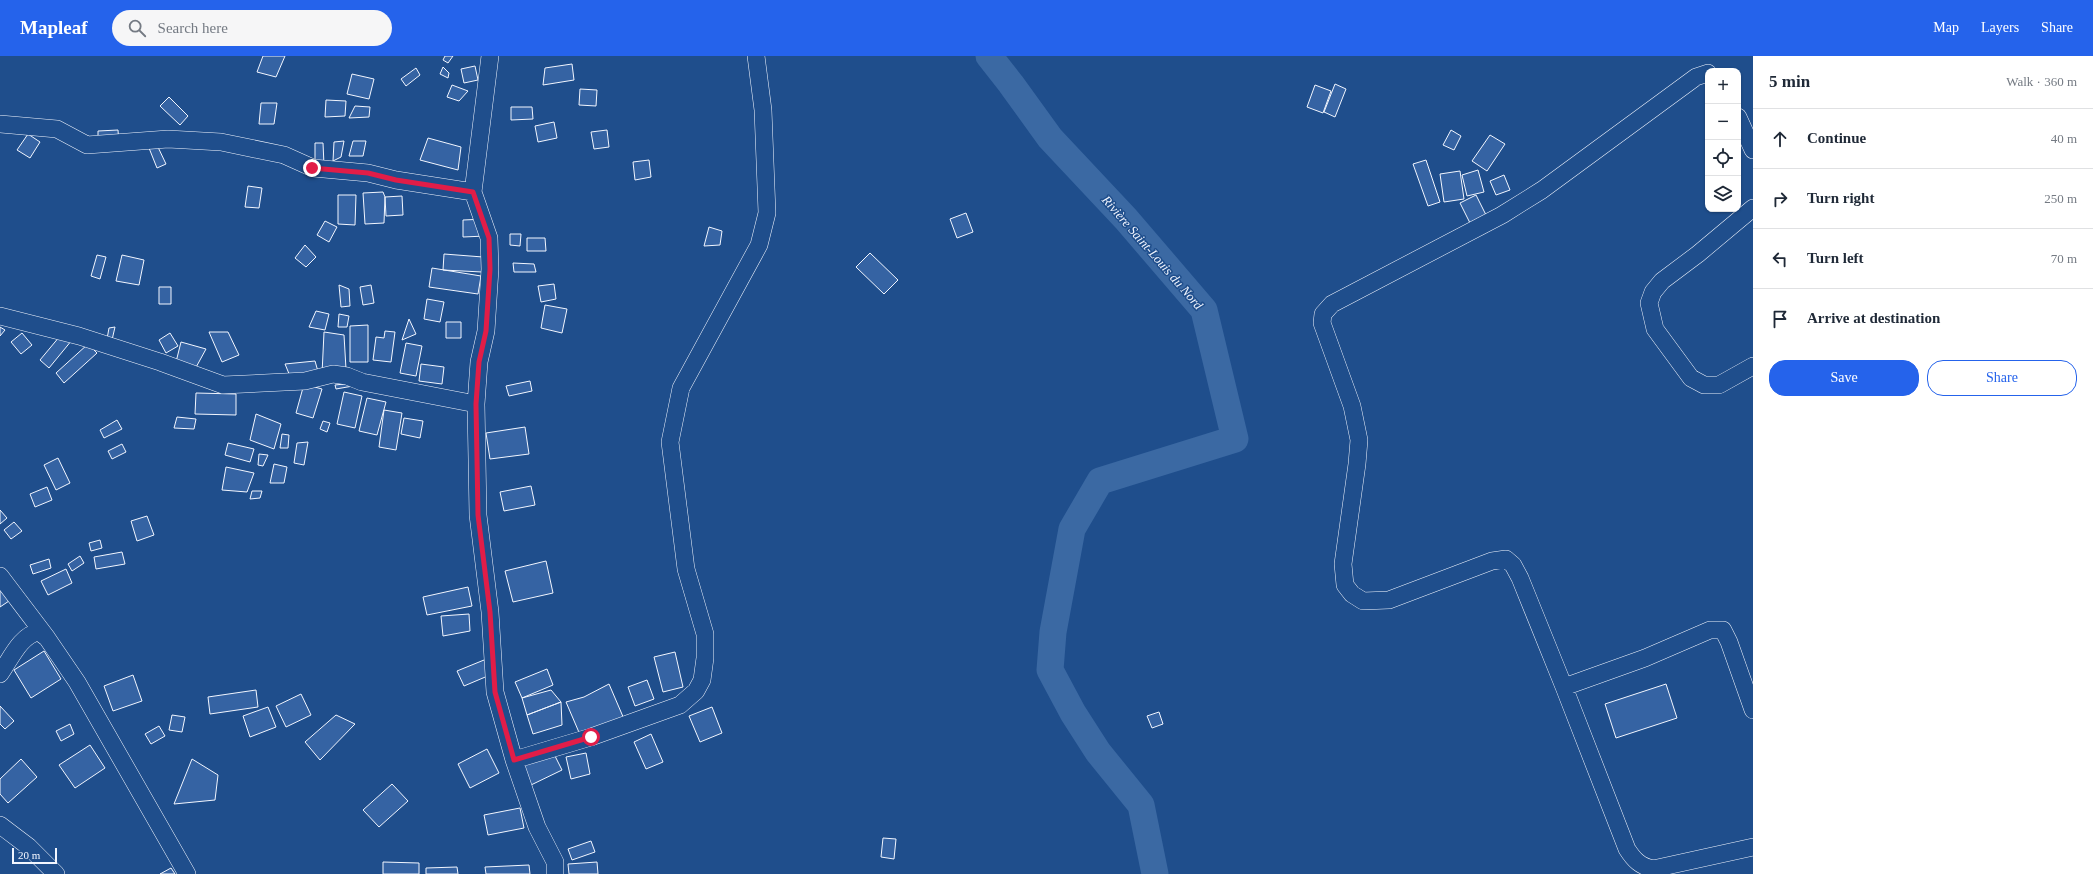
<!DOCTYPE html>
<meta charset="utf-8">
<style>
body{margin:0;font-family:"Times New Roman",serif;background:#f6f6f7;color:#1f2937}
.controls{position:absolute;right:12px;top:12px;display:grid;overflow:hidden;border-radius:8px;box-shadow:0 1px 3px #0004}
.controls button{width:36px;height:36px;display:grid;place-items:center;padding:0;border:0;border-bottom:1px solid #e0e1e3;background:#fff;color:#1f2937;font:20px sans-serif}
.scale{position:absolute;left:12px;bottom:10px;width:45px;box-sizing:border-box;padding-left:4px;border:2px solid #f2f6ff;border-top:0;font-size:11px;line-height:14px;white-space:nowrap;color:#f2f6ff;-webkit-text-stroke:3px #1f4e8c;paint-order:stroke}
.stop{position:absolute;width:12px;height:12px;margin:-9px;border:3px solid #e11d48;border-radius:50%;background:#fff}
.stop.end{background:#e11d48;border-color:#fff;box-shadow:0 1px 4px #0008}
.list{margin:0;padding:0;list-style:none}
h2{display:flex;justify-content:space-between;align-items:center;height:52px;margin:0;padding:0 16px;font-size:17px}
h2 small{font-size:13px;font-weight:400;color:#747a83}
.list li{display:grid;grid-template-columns:26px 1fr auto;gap:12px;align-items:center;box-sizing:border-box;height:60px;padding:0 16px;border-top:1px solid #e0e1e3}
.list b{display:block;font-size:15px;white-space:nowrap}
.list em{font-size:13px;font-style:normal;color:#747a83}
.actions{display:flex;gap:8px;padding:12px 16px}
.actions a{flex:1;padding:9px 0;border:1px solid #2563eb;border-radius:16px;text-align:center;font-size:14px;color:#2563eb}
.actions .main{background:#2563eb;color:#fff}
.icon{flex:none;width:22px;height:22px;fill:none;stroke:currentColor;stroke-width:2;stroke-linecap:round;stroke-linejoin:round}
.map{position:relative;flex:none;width:1753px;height:818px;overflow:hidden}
header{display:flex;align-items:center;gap:24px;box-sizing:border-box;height:56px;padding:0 20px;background:#2563eb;color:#fff}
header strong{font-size:19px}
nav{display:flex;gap:22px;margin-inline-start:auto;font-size:14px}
.search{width:280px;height:36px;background:#f6f6f7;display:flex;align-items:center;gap:10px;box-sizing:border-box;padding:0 14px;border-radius:22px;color:#747a83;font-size:15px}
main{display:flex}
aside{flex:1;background:#fff}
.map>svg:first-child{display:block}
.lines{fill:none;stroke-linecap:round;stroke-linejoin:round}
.river{stroke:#3b69a3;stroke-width:27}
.building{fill:#3563a3;stroke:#f2f6ff}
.minor-casing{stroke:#f2f6ff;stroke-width:18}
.minor{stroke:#1f4e8c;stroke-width:17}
.route{stroke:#e11d48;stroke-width:5}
.labels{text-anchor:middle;stroke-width:3;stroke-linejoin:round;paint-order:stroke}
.water-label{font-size:13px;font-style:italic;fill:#f2f6ff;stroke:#1f4e8c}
</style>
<header>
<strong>Mapleaf</strong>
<div class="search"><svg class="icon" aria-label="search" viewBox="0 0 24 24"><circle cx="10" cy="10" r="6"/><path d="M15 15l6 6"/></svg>Search here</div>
<nav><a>Map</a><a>Layers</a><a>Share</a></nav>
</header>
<main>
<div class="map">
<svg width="1753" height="818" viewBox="0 0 1753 818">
<rect width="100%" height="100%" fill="#1f4e8c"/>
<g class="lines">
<path class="river" d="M989 0 1011 28 1050 82 1126 163 1204 254 1235 383 1100 425 1072 473 1053 576 1050 614 1073 657 1098 696 1141 749 1155 818"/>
</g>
<path class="building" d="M263 0H285L276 21 257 16Z
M445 0H453L448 7 443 4Z
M572 8 574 24 543 29 545 12Z
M475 10 478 24 464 27 461 13Z
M443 11 449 17 448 22 440 18Z
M416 12 420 19 406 30 401 23Z
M352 18 374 23 369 43 347 38Z
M1335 28 1346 33 1335 61 1324 56Z
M452 29 468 35 459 45 447 41Z
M1315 29 1331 35 1323 57 1307 51Z
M580 33 597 34 596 50 579 49Z
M169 41 188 60 180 69 160 50Z
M326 44 346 45 345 60 325 61Z
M261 47H277L274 68H259Z
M355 50 370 51 369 61 349 62Z
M511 51H532L533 63 511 64Z
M554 66 557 82 538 86 535 70Z
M118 74 119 89 98 90V75Z
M607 74 609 91 594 93 591 76Z
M1451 74 1461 80 1454 94 1443 89Z
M28 78 40 86 30 102 17 94Z
M1490 79 1505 88 1487 115 1472 105Z
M428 82 461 91 458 114 420 104Z
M344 85 341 101 333 105 334 86Z
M353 85H366L363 100H349Z
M315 87H323L324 109 315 111Z
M157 89 166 108 157 112 149 92Z
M649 104 651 121 635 124 633 106Z
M1426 104 1440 146 1428 150 1413 108Z
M1478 114 1484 136 1467 140 1462 119Z
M1460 115 1464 143 1444 146 1440 118Z
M1504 119 1510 134 1496 139 1490 125Z
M248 130 262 132 259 152 245 151Z
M383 136 385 141 384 167 365 168 363 137Z
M338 139H356L355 169 338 168Z
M1476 139 1487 161 1471 169 1460 147Z
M402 140 403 159 386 160 385 141Z
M966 157 973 176 957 182 950 163Z
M486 163V180L463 181V164Z
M325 165 337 171 329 186 317 179Z
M709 171 722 175 720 189 704 190Z
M510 178H521L520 190 510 189Z
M527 182H545L546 195H527Z
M305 189 316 201 306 211 295 202Z
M870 197 898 224 884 238 856 211Z
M444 198 483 201 482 216 443 214Z
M97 199 106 201 100 223 91 220Z
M122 199 144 204 139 229 116 225Z
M513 207 534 208 536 216H514Z
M432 212 481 220 478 238 429 231Z
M554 228 556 243 541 246 538 230Z
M339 229 349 233 350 250 341 251Z
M371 229 374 247 363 249 360 231Z
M159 231H171V248H159Z
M427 243 444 246 440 266 424 263Z
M545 249 567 253 562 277 541 272Z
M316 255 329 258 325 274 309 271Z
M339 258 349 260 347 271H338Z
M409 263 416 278 402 284Z
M446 266H461V282H446Z
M368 269V306H350V270Z
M0 271 5 274 0 280Z
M115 271 112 284 107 283 109 272Z
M385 275 395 276 391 306 373 304 376 281 384 282Z
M209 276H228L239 299 222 306Z
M324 276 344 279 346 313 322 318Z
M22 277 32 289 21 298 11 286Z
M170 277 178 290 166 297 159 284Z
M60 280 72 284 49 312 40 304Z
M181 286 206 293 194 315 175 310Z
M406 287 422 290 416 320 400 317Z
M88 288 97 297 64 327 56 317Z
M315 305 319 319 292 325 285 308Z
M421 308 444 311 442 328 419 325Z
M530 325 532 335 509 340 506 330Z
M353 327V330L336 333 335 329Z
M304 328 322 333 313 362 296 357Z
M344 336 362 340 355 372 337 368Z
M196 337 236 338V359L195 358Z
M367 342 386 346 377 379 359 375Z
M384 354 402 357 396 394 379 391Z
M256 358 281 368 274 393 250 384Z
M177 361 196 363 194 373 174 372Z
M404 362 423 365 420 382 401 378Z
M117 364 122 373 104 382 100 374Z
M323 365 330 367 327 376 320 373Z
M525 371 529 398 490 403 486 377Z
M282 378 289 379 288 392H280Z
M308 386 304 409 294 407 297 387Z
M228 387 254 393 250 406 225 399Z
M122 388 126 396 112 403 108 395Z
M259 398 268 399 263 410 258 409Z
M58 402 70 427 56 434 44 409Z
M274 408 287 411 284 427H270Z
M226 411 254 417 247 436 222 434Z
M531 430 535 449 504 455 500 436Z
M47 431 52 444 35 451 30 438Z
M252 435H262L260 442 250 443Z
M0 454 7 462 0 468Z
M147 460 154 479 137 485 131 465Z
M14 466 22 475 11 483 4 474Z
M100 484 102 492 91 495 89 487Z
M122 496 125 508 96 513 94 501Z
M80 500 84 507 72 515 68 508Z
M49 503 51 512 33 518 30 509Z
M546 505 553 537 513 546 505 515Z
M66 513 72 527 48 539 41 525Z
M468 531 472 550 427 559 423 541Z
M0 532 9 545 0 551Z
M469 558 470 575 443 580 441 560Z
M44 595 61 623 31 642 14 614Z
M675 596 683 631 663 636 654 601Z
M484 604 490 619 464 630 457 615Z
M547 613 553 629 522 642 515 626Z
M133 619 142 645 113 655 104 630Z
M647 624 654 643 635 650 628 631Z
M609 628 624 663 581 681 566 646 584 641Z
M1666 628 1677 662 1616 682 1605 648Z
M256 634 258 651 210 658 208 641Z
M551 634 561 646 527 659 522 642Z
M301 638 311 659 286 671 276 650Z
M561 646 562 669 533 678 527 659Z
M0 650 14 665 5 673 0 668Z
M268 651 276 671 250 681 243 660Z
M712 651 722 677 700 686 689 660Z
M1159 656 1163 668 1152 672 1147 660Z
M172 659 185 661 182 676 169 674Z
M336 659 355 668 320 704 305 686Z
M70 668 74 678 61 685 56 675Z
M159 670 165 680 151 688 145 678Z
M651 678 663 706 646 713 634 686Z
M90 689 105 712 75 732 59 709Z
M487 693 499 717 470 732 458 708Z
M553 696 562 714 531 729 522 710Z
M586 697 590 718 571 723 566 701Z
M21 703 37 721 8 747 0 738V723Z
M192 703 218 719 215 744 174 748Z
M392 728 408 745 379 771 363 754Z
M520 752 524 772 488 779 484 759Z
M883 782 896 783 894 803 881 801Z
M591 785 595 796 572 804 568 793Z
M383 806 419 807V818H383Z
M597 806 598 818H569L568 808Z
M529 809 530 818H486L485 811Z
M457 811 458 818H426V812Z
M171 812 175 818H160Z"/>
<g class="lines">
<defs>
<path id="minor" d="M490 0 473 136 489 182 490 213 486 275 479 306 476 348 478 459 490 556 495 636 514 704 537 771 555 806V818
M1708 17 1696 21 1542 134 1502 159 1332 248 1323 258 1322 267 1352 350 1359 384 1357 408 1343 508 1345 529 1352 538 1363 545 1389 544 1492 505 1506 503 1513 509 1520 522 1564 631 1627 793C1634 804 1640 810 1653 813L1753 791
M1738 61 1753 94
M0 68 57 73 87 89 168 83 221 86 284 99 313 112 368 117 396 124 473 136
M1753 152 1698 198 1662 225 1653 236 1649 247 1655 273 1691 322 1704 329H1719L1753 310
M0 260 79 280 160 306 223 329 305 325 333 318 347 320 362 326 476 348
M0 520 47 582
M0 618C10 604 21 578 39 576L47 582 77 626 187 818
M1564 631 1645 602 1710 574H1723L1729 586 1753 654
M514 704 591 681 680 649 696 635 702 624 705 602V578L686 513 670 386 681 332 759 189 767 157 763 54 756 0
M0 769 29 791 56 818"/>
</defs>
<use href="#minor" class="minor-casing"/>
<use href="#minor" class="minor"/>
</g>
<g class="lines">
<path class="route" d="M312 112 368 117 396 124 473 136 489 182 490 213 486 275 479 306 476 348 478 459 490 556 495 636 514 704 591 681"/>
</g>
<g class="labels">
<g class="water-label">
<text transform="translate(1153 196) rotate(49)" y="5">Rivière Saint-Louis du Nord</text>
</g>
</g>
</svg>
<div class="controls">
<button>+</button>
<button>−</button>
<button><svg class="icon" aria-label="locate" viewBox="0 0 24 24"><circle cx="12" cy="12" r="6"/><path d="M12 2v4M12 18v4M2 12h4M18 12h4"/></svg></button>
<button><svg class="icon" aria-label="layers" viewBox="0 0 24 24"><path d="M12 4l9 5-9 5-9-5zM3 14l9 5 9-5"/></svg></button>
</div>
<div class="scale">20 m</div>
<div class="stop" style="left:591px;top:681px"></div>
<div class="stop end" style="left:312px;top:112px"></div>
</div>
<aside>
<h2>5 min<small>Walk · 360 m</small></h2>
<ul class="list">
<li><svg class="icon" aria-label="ahead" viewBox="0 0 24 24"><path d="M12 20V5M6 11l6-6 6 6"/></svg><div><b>Continue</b></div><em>40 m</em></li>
<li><svg class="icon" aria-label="right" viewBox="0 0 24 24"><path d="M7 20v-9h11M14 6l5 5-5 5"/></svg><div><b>Turn right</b></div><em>250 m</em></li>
<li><svg class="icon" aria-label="left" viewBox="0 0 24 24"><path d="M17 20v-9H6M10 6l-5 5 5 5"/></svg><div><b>Turn left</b></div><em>70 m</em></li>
<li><svg class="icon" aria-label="arrive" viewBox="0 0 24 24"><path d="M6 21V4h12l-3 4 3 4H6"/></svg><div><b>Arrive at destination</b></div></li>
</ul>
<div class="actions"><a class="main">Save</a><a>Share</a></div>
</aside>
</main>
